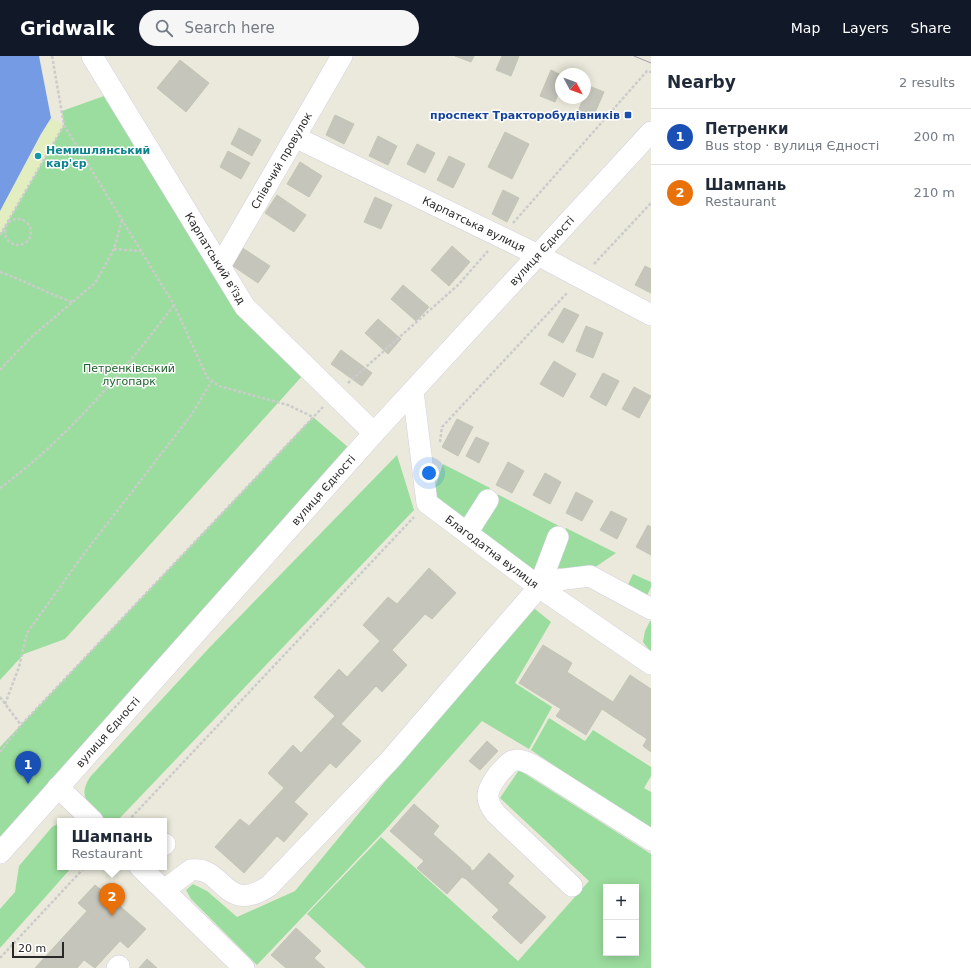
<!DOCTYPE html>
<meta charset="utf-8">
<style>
body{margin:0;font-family:"DejaVu Sans",sans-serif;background:#f6f6f7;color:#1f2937}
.controls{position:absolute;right:12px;bottom:12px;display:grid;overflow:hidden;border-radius:0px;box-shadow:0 2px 10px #0003}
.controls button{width:36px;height:36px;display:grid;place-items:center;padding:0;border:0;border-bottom:1px solid #e0e1e3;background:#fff;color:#1f2937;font:20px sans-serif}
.compass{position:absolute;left:555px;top:12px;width:36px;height:36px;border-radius:50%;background:#fff;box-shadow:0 2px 10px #0003;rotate:131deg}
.scale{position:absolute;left:12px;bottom:10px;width:52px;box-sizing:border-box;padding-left:4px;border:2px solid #282828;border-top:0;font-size:11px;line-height:14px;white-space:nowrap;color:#282828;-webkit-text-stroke:3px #fff;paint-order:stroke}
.you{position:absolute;left:429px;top:417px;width:14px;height:14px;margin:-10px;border:3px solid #fff;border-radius:50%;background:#1a73e8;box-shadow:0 0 0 6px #1a73e833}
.badge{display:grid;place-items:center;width:26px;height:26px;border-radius:50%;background:#111827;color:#fff;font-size:13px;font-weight:700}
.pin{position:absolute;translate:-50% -33px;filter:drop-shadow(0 1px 2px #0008)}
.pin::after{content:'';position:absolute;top:21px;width:14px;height:12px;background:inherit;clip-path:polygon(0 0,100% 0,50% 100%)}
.popup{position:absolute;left:57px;top:762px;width:110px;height:52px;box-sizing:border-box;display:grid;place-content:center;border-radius:0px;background:#fff;filter:drop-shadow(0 1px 3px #0005);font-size:13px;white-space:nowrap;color:#747a83}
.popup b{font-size:15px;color:#1f2937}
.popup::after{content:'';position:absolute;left:50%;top:100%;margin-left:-8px;border:8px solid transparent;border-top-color:#fff}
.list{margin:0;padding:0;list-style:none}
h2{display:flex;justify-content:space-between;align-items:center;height:52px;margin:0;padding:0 16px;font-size:17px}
h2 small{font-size:13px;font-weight:400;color:#747a83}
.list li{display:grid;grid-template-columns:26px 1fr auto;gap:12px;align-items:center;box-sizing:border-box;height:56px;padding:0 16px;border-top:1px solid #e0e1e3}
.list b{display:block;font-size:15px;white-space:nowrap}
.list p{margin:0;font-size:13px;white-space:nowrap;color:#747a83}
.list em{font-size:13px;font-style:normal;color:#747a83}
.icon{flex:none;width:22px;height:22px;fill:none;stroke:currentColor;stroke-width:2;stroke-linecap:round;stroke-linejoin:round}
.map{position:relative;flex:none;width:651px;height:912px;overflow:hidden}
header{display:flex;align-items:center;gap:24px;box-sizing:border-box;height:56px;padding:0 20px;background:#111827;color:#fff}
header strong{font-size:19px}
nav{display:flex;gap:22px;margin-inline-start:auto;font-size:14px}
.search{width:280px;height:36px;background:#f6f6f7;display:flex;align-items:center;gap:10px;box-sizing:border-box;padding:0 14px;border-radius:22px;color:#747a83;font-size:15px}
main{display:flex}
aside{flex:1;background:#fff}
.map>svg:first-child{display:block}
.green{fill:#9bdd9e;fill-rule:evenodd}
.sand{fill:#e2edc0}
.water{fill:#759be5}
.building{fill:#c5c5bb;stroke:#c4c5b5}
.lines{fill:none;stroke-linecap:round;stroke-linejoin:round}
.minor-casing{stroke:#d4d0e0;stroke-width:22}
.path{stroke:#cbcbcb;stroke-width:2.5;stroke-dasharray:3 2;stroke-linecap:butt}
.minor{stroke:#fff;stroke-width:21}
.tram{stroke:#a39eb2;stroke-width:1}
.transit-dot{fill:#1a4fb4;stroke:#fff;stroke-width:1.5}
.culture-dot{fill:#0f9aa8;stroke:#fff;stroke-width:1.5}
.labels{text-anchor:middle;stroke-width:3;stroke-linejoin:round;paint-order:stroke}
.transit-label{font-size:11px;font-weight:bold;fill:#164399;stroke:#fff;text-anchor:end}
.culture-label{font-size:11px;font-weight:bold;fill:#0d838f;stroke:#fff;text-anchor:start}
.street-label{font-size:11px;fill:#282828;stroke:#fff}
.park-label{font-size:11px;fill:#1e602a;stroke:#fff}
</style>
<header>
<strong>Gridwalk</strong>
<div class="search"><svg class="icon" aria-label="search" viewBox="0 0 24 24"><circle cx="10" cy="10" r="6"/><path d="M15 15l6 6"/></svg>Search here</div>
<nav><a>Map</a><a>Layers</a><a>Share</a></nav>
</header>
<main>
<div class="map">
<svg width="651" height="912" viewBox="0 0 651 912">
<rect width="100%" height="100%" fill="#eae9db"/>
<path class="green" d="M107 39 304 318 65 583 24 598 0 624V179L64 69 62 55Z
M313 361 356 398 0 798V691Z
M397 399 414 454 117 765H106C91 750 76 743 90 721L210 591Z
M443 408 490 432 467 472 430 446Z
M497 438 559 470 536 523 473 477Z
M566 472 616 497 588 516 550 511Z
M633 518 651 526V531L645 544 625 535Z
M530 549 551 566 515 627 552 651 529 693 482 665 387 772 257 909 191 843 186 834 193 828 207 835 237 861 295 835Z
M650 565H651V596L643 586 645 575Z
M549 662 585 685 593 674 651 711V720L644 732 651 736V775L531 694Z
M519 714 651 798V912H366L307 858 381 781 518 905 589 825 500 742ZM606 831H636V897H606Z
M60 767V811H72L0 892V853L15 836 19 810 52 771Z"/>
<path class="sand" d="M51 62 64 69 0 179V155Z"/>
<path class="water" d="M0 0H39L51 62 41 78 0 155Z"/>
<path class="building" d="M455 0H474L471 6Z
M502 0H519L511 20 496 14Z
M180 4 209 27 186 56 157 32Z
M551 14 561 19V31L555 46 540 40Z
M589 30 604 36 593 61 578 55Z
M335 59 354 68 344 88 326 79Z
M239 72 261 84 252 100 231 88Z
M505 76 529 88 512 123 488 111Z
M378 80 397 90 388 109 369 100Z
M417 88 435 97 425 117 407 108Z
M228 95 250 107 241 123 220 111Z
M449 100 465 108 453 132 437 124Z
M300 106 322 120 309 141 287 128Z
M503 134 519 142 507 166 492 158Z
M277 139 306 159 294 176 265 157Z
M375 141 392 149 381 173 364 166Z
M452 190 470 206 449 230 431 214Z
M241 191 270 210 258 227 230 208Z
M645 210 651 213V237L635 229Z
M403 229 429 251 416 265 391 243Z
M564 252 579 259 563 287 548 279Z
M378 263 401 283 388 298 365 277Z
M586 270 603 277 593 302 576 295Z
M341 294 372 317 362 330 331 308Z
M554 305 576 318 563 341 540 328Z
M603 317 619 325 606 350 590 341Z
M634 331 651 340 639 362 622 353Z
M457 363 473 371 458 400 442 391Z
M476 381 489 387 479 407 466 400Z
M508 406 524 415 512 437 496 429Z
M545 417 561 426 550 448 533 439Z
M576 436 593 445 582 465 566 457Z
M611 455 627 463 617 483 600 474Z
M648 469 651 471V499L636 491Z
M429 512 456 537 432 563 425 558 392 594 407 609 382 636 376 630 341 668 361 685 336 712 309 688 335 660 314 641 339 613 347 621 380 585 363 569 388 541 397 548Z
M543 589 572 607 567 616 613 646 630 619 651 633V696L643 690 647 683 602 653 586 679 556 660 561 653 519 627Z
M487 685 498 695 480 714 469 705Z
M309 688 330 707 294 746 308 758 284 786 277 780 244 817 215 791 240 763 249 770 284 732 268 717 293 689 301 697Z
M414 748 439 770 433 778 471 812 470 813 473 815 489 797 514 820 508 827 546 861 521 888 492 861 499 854 466 823 462 821 447 838 417 812 424 805 390 775Z
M95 829 104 836 109 829 118 837 112 843 146 873 128 892 78 847Z
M87 855 120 885 95 912 84 904 77 912H35Z
M296 872 321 895 314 902 325 912H286L271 899Z
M147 903 157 912H139Z"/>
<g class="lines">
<defs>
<g id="minor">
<path id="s1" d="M92 0 245 251 374 377"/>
<path id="s2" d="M295 81 538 199 651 259"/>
<path id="s3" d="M220 210 342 0"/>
<path id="s4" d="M413 335 427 447 539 531 651 608"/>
<path d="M467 477 488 444"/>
<path d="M539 531 557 524 590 520 651 553"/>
<path d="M58 731 93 765"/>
<path d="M164 789 165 788"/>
<path id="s5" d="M0 797 374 377 651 76"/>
<path d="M140 811 244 912"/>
<path d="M572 830 496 758C482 741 488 732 500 716 504 713 507 708 512 705 520 702 529 707 536 711L651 784"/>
<path d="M164 834 191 814C224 809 224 860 269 830L390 704 539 531 558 481"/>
<path d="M117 912 119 910"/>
</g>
</defs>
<use href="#minor" class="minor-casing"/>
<path class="path" d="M52 0 64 69 174 249 207 321 219 330 288 349 313 361
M5 176a13 13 0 1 1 26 0a13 13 0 1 1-26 0Z
M513 167 647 15 651 16
M0 179 64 69
M114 193 141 195
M594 208 651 147
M0 216C25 225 47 237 72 246
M0 314 29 283 95 227 114 193 122 164
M348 327 458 229 488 195
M440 386 442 371 568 236
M0 432C68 382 123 316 174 249
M0 641 21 669
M5 648 19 611 27 577 83 499 192 358 211 326
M0 696 21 669 323 351
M128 765 414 461
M0 902 85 811"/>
<use href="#minor" class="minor"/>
<path class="tram" d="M634 0 651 7"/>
</g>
<rect class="transit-dot" x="624" y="55" width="8" height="8" rx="2"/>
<circle class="culture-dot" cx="38" cy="100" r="4"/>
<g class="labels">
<g class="transit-label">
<text x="620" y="63">проспект Тракторобудівників</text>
</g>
<g class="culture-label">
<text x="46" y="98">Немишлянський<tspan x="46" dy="13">кар'єр</tspan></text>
</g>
<g class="street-label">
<text dy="4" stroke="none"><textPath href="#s3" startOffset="122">Співочий провулок</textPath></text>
<text dy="4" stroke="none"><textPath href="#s2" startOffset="199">Карпатська вулиця</textPath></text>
<text dy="4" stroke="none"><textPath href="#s5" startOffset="810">вулиця Єдності</textPath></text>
<text dy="4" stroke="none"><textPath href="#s1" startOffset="237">Карпатський в'їзд</textPath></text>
<text dy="4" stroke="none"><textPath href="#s5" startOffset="486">вулиця Єдності</textPath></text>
<text dy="4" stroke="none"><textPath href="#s4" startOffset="194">Благодатна вулиця</textPath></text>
<text dy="4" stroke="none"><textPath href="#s5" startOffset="162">вулиця Єдності</textPath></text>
</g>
<g class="park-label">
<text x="129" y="316">Петренківський<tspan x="129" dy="13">лугопарк</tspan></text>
</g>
</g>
</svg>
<div class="controls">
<button>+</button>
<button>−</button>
</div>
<svg class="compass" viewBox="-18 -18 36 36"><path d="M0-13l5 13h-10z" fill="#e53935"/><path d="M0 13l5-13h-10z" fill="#747a83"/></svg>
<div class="scale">20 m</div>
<div class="you"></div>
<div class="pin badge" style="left:28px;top:728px;background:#1a4fb4">1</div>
<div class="pin badge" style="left:112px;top:860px;background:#e8710a">2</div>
<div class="popup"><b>Шампань</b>Restaurant</div>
</div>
<aside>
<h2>Nearby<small>2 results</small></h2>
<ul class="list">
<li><span class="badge" style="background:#1a4fb4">1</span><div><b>Петренки</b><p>Bus stop · вулиця Єдності</p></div><em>200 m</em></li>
<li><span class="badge" style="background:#e8710a">2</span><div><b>Шампань</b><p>Restaurant</p></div><em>210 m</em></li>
</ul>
</aside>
</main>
